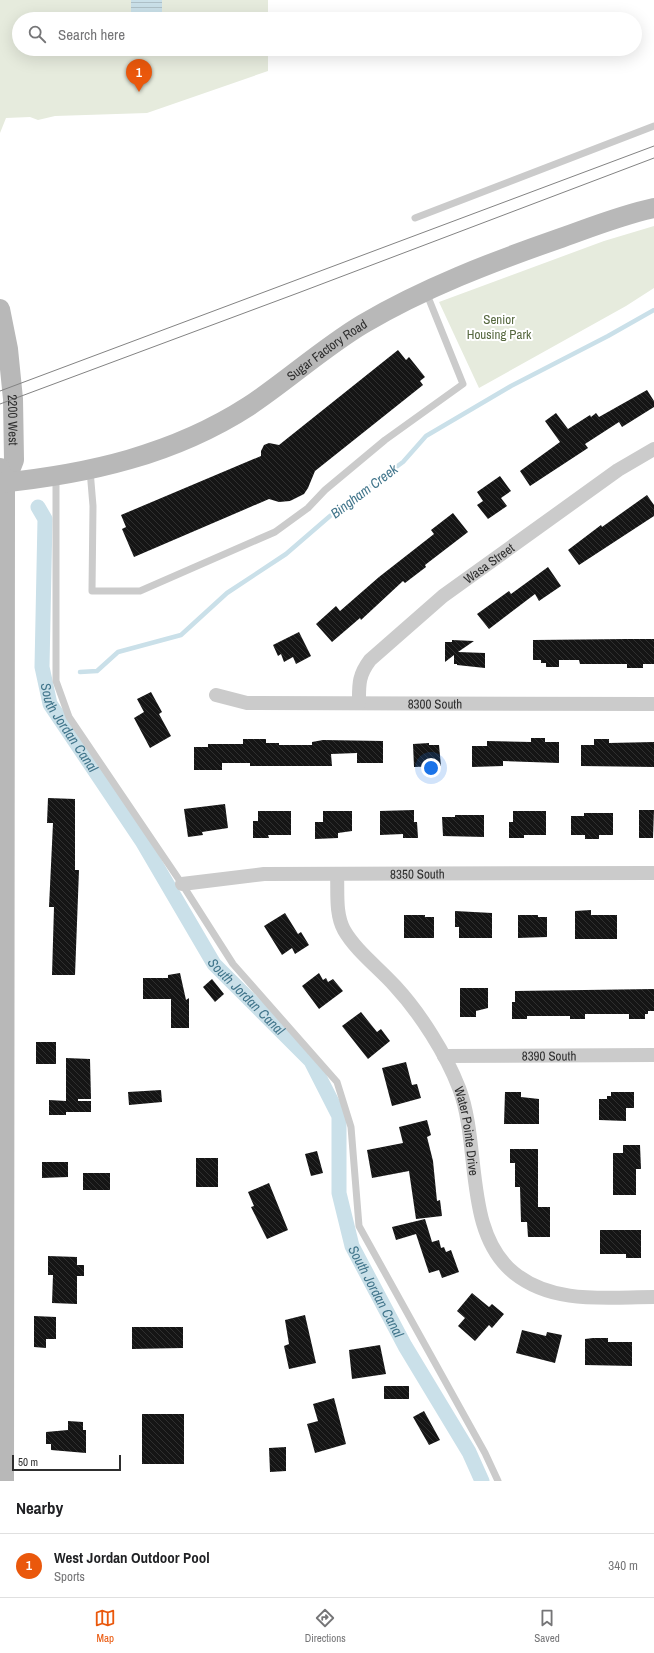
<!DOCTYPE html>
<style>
body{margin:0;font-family:"Archivo Narrow",sans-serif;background:#f6f6f6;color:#202124}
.scale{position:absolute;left:12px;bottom:10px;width:109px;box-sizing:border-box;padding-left:4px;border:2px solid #2e2e2e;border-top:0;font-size:11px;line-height:14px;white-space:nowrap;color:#2e2e2e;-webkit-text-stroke:3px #fff;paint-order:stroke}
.you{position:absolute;left:431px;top:768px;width:14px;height:14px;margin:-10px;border:3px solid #fff;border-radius:50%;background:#1a73e8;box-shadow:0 0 0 6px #1a73e833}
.badge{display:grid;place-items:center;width:26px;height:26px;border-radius:50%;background:#ea580c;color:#fff;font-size:13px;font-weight:700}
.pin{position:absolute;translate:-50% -33px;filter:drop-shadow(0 1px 2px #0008)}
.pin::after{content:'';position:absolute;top:21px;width:14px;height:12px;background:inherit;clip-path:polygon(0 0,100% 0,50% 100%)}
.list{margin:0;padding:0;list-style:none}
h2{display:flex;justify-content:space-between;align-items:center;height:52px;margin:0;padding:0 16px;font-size:17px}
h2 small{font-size:13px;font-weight:400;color:#757577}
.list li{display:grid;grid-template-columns:26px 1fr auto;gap:12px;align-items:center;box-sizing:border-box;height:64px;padding:0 16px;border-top:1px solid #e0e0e0}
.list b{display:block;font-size:15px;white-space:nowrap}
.list p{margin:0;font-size:13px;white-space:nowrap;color:#757577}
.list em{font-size:13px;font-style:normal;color:#757577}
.icon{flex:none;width:22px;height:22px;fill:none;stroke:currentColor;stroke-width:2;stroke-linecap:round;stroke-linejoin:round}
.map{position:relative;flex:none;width:654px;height:1481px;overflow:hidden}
.search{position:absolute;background:#fff;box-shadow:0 4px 16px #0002;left:12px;right:12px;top:12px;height:44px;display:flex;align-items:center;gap:10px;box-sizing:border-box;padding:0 14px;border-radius:22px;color:#757577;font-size:15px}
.sheet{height:116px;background:#fff}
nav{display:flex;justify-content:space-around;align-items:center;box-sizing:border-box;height:56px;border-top:1px solid #e0e0e0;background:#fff;font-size:11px;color:#757577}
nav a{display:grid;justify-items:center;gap:2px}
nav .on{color:#ea580c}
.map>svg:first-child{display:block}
.green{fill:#e6ebdd}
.water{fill:url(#water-rules)}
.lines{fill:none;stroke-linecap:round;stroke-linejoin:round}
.stream{stroke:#cae0e9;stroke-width:4.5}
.canal{stroke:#cae0e9;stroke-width:15}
.building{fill:url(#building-back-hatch)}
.lane{stroke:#cbcbcb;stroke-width:7}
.street{stroke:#cbcbcb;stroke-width:14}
.secondary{stroke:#b8b8b8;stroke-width:20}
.tram{stroke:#838383;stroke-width:1}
.labels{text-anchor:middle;stroke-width:4;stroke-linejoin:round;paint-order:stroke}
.park-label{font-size:13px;fill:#55673e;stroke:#fff}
.street-label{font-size:13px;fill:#2e2e2e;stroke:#fff}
.water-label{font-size:14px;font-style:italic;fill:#41758b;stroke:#fff}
</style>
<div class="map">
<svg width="654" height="1481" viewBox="0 0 654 1481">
<defs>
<pattern id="water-rules" width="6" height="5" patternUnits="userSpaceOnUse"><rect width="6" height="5" fill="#cae0e9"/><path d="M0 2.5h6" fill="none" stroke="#aec0c8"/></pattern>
<pattern id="building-back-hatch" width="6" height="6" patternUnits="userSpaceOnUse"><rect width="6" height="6" fill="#151515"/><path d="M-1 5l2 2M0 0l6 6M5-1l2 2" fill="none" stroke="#2f2f2f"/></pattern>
</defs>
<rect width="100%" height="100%" fill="#fff"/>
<path class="green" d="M0 0H268V19H19V49H268V71L147 113 55 116 38 120 30 117 6 118 0 133Z
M654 226V288L626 306 479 388 439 302 604 241Z"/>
<path class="water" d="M131 0H162V19H131Z
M111 49H162V53H111Z"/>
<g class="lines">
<path class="stream" d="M80 672 97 671 118 652 181 635 227 593 286 554 330 516 403 462 426 436 511 386 608 336 654 310"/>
<path class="canal" id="s1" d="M38 507 45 519 42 667 50 704 142 841 214 964 311 1061 339 1116V1193L352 1246 405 1346 469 1452 482 1481"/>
</g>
<path class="building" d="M398 350 406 360 409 357 425 377 420 381 423 385 315 471 308 488 304 494 290 501 279 502 269 499 134 557 122 529 126 527 121 515 261 456V451L264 445 269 443 279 445Z
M647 390 654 401V407L622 427 619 422 585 444 588 448 530 486 520 471 560 442 545 421 556 413 568 429 590 415 591 417 596 413 599 417Z
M500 476 511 491 501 498 507 506 488 519 477 505 483 501 477 492Z
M647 495 654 505V516L579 565 568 550 601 525 602 527Z
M453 513 468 532 425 565 426 567 405 583 403 581 361 620 360 618 332 642 316 624 336 606 340 611 379 577 434 534 431 530Z
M548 567 561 586 539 601 535 594 489 629 477 614 509 591 511 594Z
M299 632 311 656 296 664 293 657 284 662 281 654 278 656 273 645Z
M627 639H654V664H643V668H627V664H580L579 660H559V667H546V663H541V660H533V640Z
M452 640 474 641 458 652 485 653V668L457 665V664H454V655L445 662V642H452Z
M151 692 162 712 159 714 171 736 150 748 134 718 144 712 137 699Z
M531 738H545V742H559V763L503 761V766L472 767V746H487V741L531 742Z
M243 739H266V743H279V745H312V742L323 740 383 741V763H357V753L331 754 332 766H250V763H222V770H194V747H208V744H243Z
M594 739H609V743L654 742V767L581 766V745H594Z
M429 743V745H439L441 766 414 767 413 744Z
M48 798 75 799V870H79L75 975H52L54 907H49L53 823H47Z
M225 804 228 828 202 832 203 835 188 837 184 809Z
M414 810V822H417L418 838H403V834L380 835V811Z
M639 810H654L653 838H639Z
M258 811H291V835H268L269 838H253V821H258Z
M323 811H352V831L338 833V838L315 839V822H323Z
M513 811H546V835H524V838H509V822H513Z
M584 813H613V835H599V839H585V835H571V816H584Z
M455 815H484V837L443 836 442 817H455Z
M591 910V915H617V939H575V911Z
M455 911 492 913V938H459V927H455Z
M285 913 298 934 301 932 309 945 295 954 292 948 282 955 264 926Z
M404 915H425V917H434V938H404Z
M518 915H538V917H547V937L518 938Z
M180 973 186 1000 189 998V1028H171V999H143V978H168V975Z
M319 973 323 980 326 978 328 982 333 979 343 991 319 1009 302 986Z
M212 979 224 994 215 1002 203 987Z
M460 988H488V1008L476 1011V1017H460Z
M654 989V1011H648V1014H645V1019H629V1014H585V1019H570V1016H527V1019H512V1002H515V991Z
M361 1012 377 1032 381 1029 390 1041 368 1059 342 1026Z
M36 1042H56V1064H36Z
M66 1058 90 1059 91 1099H78V1101H91V1112H66V1115H49V1100L66 1101Z
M406 1062 412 1085 417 1084 421 1098 392 1106 382 1068Z
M161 1090 162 1102 129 1105 128 1092Z
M505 1092H521V1097L539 1099V1124H504Z
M611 1092H634V1108H626V1121L599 1120V1099H607V1096H611Z
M427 1120 431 1135 427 1137 433 1161 437 1201 440 1200 442 1216 416 1219 409 1171 372 1178 367 1150 403 1143 399 1127Z
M623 1145H640L641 1169H636V1195H613V1153H623Z
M510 1149H538V1207H550V1237H528L527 1222H521L520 1187H515V1163H510Z
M317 1151 323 1173 311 1176 305 1154Z
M196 1158H218V1187H196Z
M42 1162H68V1177L42 1178Z
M83 1173H110V1190H83Z
M269 1183 288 1230 267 1239 251 1207 254 1206 248 1192Z
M425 1219 432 1242 439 1240 441 1248 444 1247 446 1252 451 1250 459 1272 442 1278 439 1270 429 1273 416 1234 396 1240 392 1227Z
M600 1230H641V1258H626V1254H600Z
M48 1256 77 1257V1265H84V1276H77V1304L52 1303 53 1275H48Z
M472 1293 489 1307 492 1304 504 1314 492 1328 489 1325 475 1341 458 1326 465 1318 457 1311Z
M305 1315 316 1363 289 1369 284 1346 289 1344 285 1320Z
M34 1316 56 1317V1339H46V1348L34 1347Z
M132 1327H183V1348L132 1349Z
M522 1330 546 1336 547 1332 562 1335 555 1363 516 1353Z
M593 1338H608V1342H632V1366L585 1365V1339Z
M380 1345 386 1374 352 1379 349 1350Z
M384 1386H409V1399H384Z
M334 1398 346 1444 315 1453 307 1424 318 1421 313 1404Z
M424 1411 440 1440 429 1445 413 1417Z
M142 1414H184V1464H142Z
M68 1421 83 1422V1430H86V1453L51 1450V1444H46V1432L68 1430Z
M286 1447V1471L270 1472 269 1448Z"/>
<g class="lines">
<path class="lane" d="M415 218 654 126
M90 470 93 506 92 591H140L275 532 308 508 325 490 385 440 463 384 426 292
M56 478V681L69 717 182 884 233 964 337 1082 351 1127 359 1226 485 1453 498 1481"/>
<g class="street">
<path id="s2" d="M216 695 247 703 654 704"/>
<path id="s3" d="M359 703C359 685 358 676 370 660L443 596 618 470 654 449"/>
<path id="s4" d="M337 874C338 892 335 913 344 930 356 951 379 968 395 986 420 1013 446 1054 459 1088 481 1145 463 1232 514 1273 554 1305 607 1297 654 1297"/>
<path id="s5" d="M182 884 264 874 654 873"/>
<path id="s6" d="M444 1056 654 1055"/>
</g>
<g class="secondary">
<path id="s7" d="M0 309 8 349 13 399 14 460 5 483"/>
<path d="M0 468 5 483V504L4 1481"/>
<path id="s8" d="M0 483C88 474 173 455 249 406 288 380 323 348 363 324 424 288 492 262 558 239 589 228 621 215 654 208"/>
</g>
<path class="tram" d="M0 391 654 146
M0 404 298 293 654 158"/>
</g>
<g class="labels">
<g class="park-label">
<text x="499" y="324">Senior<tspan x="499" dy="15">Housing Park</tspan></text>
</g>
<g class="street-label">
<text dy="5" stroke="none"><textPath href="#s8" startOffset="359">Sugar Factory Road</textPath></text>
<text dy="5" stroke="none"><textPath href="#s7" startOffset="112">2200 West</textPath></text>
<text dy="5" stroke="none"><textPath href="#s3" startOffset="199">Wasa Street</textPath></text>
<text dy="5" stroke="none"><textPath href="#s2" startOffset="220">8300 South</textPath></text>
<text dy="5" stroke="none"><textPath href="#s5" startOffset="236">8350 South</textPath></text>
<text dy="5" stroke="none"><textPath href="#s6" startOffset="105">8390 South</textPath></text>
<text dy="5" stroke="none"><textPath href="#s4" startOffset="298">Water Pointe Drive</textPath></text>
</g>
<g class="water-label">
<text transform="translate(364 491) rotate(-37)" y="5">Bingham Creek</text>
<text dy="5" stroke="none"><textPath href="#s1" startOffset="229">South Jordan Canal</textPath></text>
<text dy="5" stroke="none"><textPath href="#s1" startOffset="553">South Jordan Canal</textPath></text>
<text dy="5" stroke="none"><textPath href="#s1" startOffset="889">South Jordan Canal</textPath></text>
</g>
</g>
</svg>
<div class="scale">50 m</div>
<div class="you"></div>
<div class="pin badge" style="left:139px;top:92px">1</div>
<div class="search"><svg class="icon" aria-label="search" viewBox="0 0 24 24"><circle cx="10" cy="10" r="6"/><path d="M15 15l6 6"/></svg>Search here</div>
</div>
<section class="sheet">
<h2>Nearby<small></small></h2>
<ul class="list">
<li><span class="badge">1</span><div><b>West Jordan Outdoor Pool</b><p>Sports</p></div><em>340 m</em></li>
</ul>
</section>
<nav>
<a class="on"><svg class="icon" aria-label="map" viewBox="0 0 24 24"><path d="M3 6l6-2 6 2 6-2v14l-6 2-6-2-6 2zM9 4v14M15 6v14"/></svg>Map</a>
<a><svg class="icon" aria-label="directions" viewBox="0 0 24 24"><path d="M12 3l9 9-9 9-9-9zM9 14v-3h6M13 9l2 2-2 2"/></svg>Directions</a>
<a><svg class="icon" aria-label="saved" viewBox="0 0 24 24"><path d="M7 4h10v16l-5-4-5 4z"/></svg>Saved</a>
</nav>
